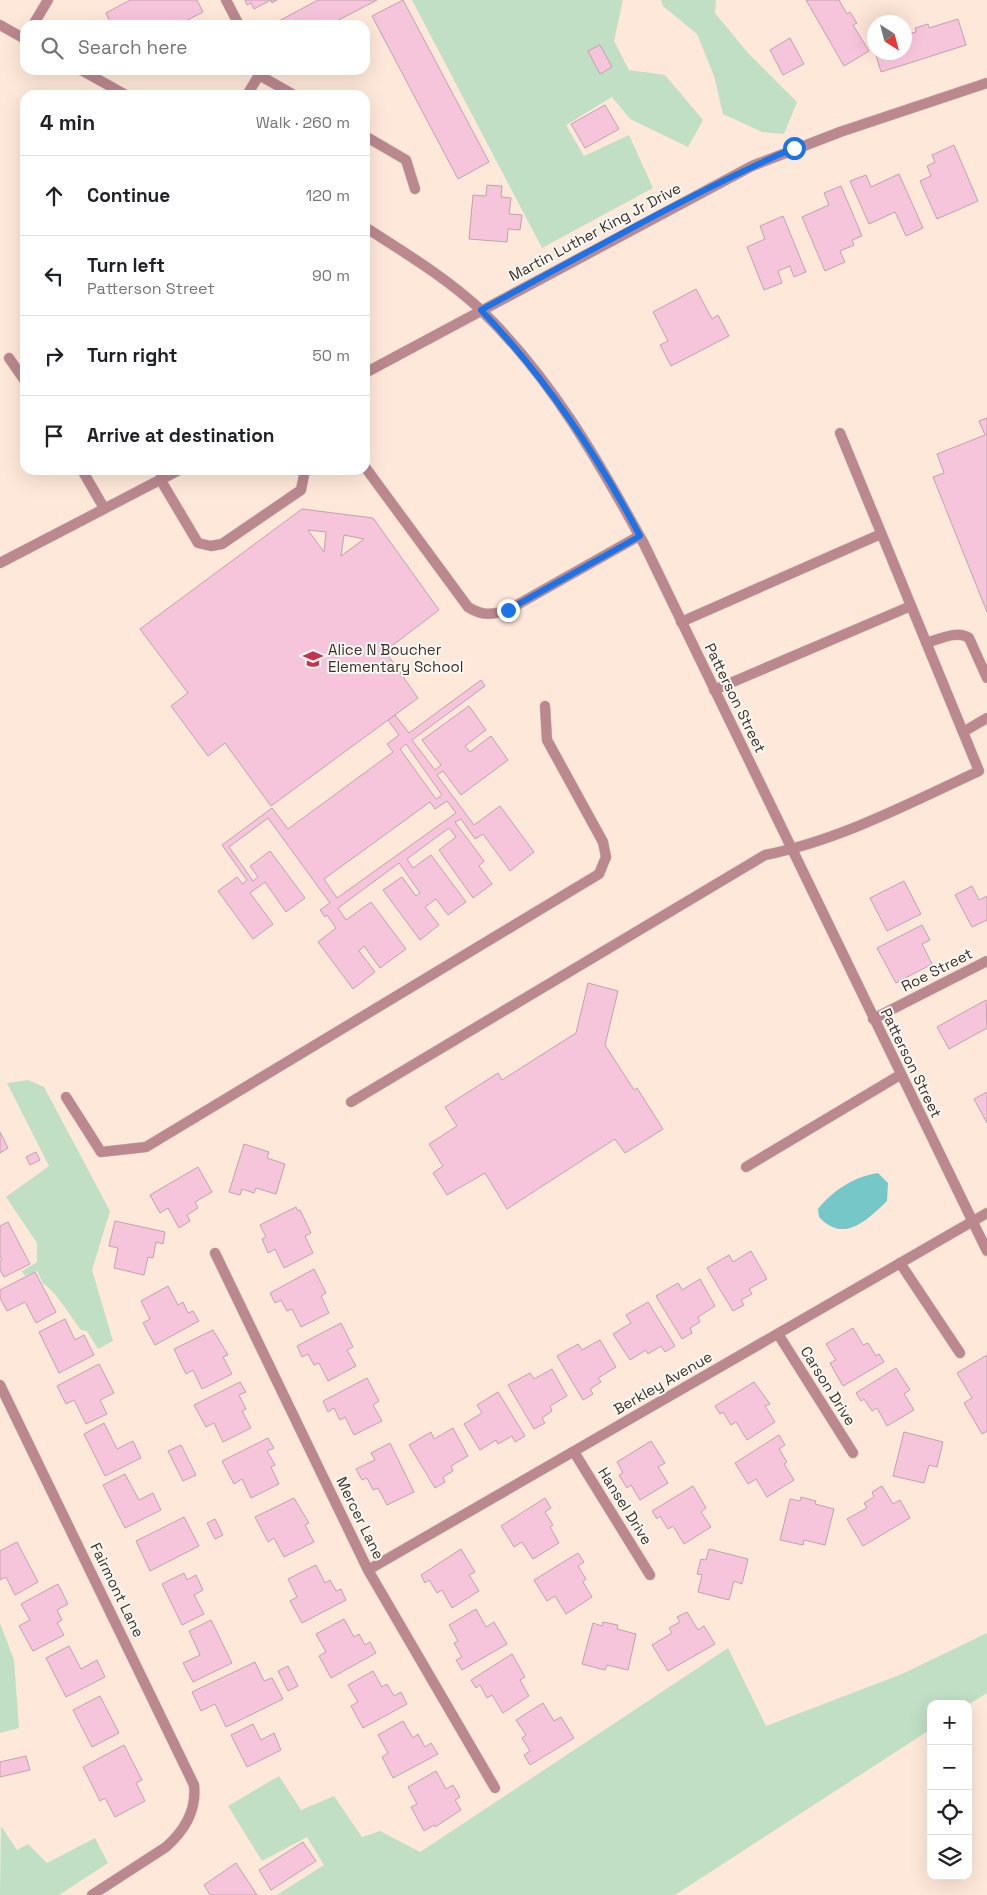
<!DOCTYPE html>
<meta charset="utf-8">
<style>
body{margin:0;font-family:"Space Grotesk",sans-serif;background:#f2f2f2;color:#202124}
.controls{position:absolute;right:15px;bottom:15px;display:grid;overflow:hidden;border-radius:10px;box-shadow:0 5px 20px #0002}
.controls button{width:45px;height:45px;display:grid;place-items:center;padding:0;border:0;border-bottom:1px solid #e0e0e0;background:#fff;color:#202124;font:25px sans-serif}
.compass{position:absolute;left:867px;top:15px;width:45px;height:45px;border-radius:50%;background:#fff;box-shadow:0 5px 20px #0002;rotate:144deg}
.stop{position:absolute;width:15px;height:15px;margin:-11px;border:4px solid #1a73e8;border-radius:50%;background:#fff}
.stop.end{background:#1a73e8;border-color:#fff;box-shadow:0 1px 5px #0008}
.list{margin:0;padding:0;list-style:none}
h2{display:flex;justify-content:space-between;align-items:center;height:65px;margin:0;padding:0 20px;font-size:21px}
h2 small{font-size:16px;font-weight:400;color:#757577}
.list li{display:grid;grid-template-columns:32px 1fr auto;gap:15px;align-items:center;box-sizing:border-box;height:80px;padding:0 20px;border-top:1px solid #e0e0e0}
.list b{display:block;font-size:19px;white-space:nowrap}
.list p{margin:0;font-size:16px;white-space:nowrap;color:#757577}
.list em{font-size:16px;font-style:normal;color:#757577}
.icon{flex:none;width:28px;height:28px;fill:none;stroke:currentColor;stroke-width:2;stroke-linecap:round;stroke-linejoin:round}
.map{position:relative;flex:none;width:987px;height:1895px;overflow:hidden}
.search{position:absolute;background:#fff;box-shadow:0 5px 20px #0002;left:20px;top:20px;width:350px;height:55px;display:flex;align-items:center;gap:12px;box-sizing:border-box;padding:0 18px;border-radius:15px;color:#757577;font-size:19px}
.panel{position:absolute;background:#fff;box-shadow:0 5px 20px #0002;left:20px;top:90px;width:350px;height:385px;border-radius:15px}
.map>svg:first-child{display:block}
.green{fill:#c0dfc5}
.water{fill:#76c7c8}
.building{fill:#f7c5db;stroke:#c0a2af;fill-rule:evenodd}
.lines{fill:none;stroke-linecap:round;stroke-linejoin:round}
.service-casing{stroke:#d7c3b6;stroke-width:11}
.minor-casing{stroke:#d7c3b6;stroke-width:11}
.tertiary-casing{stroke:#d7c3b6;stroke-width:11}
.service{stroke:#ba888e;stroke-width:10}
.minor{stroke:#ba888e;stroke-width:10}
.tertiary{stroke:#ba888e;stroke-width:10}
.route{stroke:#1a73e8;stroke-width:6}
.labels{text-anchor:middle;stroke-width:4;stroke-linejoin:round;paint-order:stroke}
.street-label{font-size:15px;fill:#3b3129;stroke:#fef9f5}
.poi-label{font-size:15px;fill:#3b3129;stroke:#fef9f5;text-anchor:start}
</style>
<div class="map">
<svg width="987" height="1895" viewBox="0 0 987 1895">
<rect width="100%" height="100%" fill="#fee8d9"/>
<path class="green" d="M412 0H623L614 41 629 70 665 75 703 120 688 147 630 119 612 97 566 125 584 156 629 135 653 188 542 248Z
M661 0H716L715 13 748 53 797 102 784 134 762 132 723 114 714 76 697 34 663 6Z
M28 1080 44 1087 110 1211 92 1270 113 1341 98 1349 87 1331 81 1330C73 1320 52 1286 43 1284L37 1271 25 1276 22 1271 37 1262V1243L6 1197 49 1166 7 1083Z
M0 1623 14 1660 19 1728 0 1733Z
M987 1633V1693L968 1705 931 1704V1729L675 1895H277L324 1865 307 1837 262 1861 228 1806 279 1776 301 1810 334 1796 362 1837 380 1831 420 1852 728 1648 766 1726 902 1674Z
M1 1826 17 1850 28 1844 47 1863 95 1838 108 1863 59 1895H0Z"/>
<path class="water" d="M878 1173 888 1183 887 1201C867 1220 844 1244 819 1217L818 1209C832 1191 855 1176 878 1173Z"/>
<path class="building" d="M130 0H197L203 12 178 25H105L110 22 106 13Z
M245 0H277L272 3 271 0 254 9 251 3 247 5Z
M318 0H377L329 25H279L277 22Z
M403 0 489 162 458 179 372 16Z
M806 0H839L847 14 850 12 857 23 853 25 869 51 844 66Z
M958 19 966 45 881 72 875 52H904V35L916 32 915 28 928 24 929 28Z
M790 38 804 64 783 75 770 50Z
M600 45 612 67 600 74 588 51Z
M605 105 619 129 585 148 571 124Z
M954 145 978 201 937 219 920 181 931 176 927 166 935 162 932 155Z
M899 174 923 228 906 236 895 212 869 224 850 181 866 175 871 187Z
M487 185 502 186 501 197 511 198 509 214 522 215 520 230 508 229 507 242 469 239 473 195 486 196Z
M841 186 862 236 852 240 854 245 840 251 845 262 825 271 802 217 829 205 824 193Z
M783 216 806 272 794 277 790 266 778 271 782 283 764 290 747 247 765 239 760 226Z
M696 289 712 319 718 315 729 336 671 366 660 345 668 341 653 312Z
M987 418V612L933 477 944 473 937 454 985 435 979 421Z
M302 509 373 518 439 610 385 651 418 698 271 806 225 743 208 756 171 706 188 693 140 629ZM308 530 326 532 324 552ZM344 535 364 539 341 556Z
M481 680 485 686 412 740 435 770 441 765 422 740 469 706 486 730 465 746 470 752 491 736 508 760 461 795 443 771 437 775 474 825 500 806 534 852 510 871 483 834 475 839 461 819 455 822 484 861 479 866 492 884 473 898 439 850 456 837 449 828 407 859 413 868 431 855 466 902 448 915 436 899 425 907 439 925 420 940 383 890 402 877 416 896 420 893 399 863 338 908 346 920 371 902 406 949 380 968 364 946 359 951 375 972 353 989 318 942 336 928 327 915 325 917 320 910 330 903 268 818 229 847 253 881 258 877 250 866 270 851 305 898 286 912 265 882 250 893 273 924 253 939 218 891 237 877 243 884 247 880 222 845 272 808 288 829 393 752 387 744 399 735 388 720 395 715 409 733ZM406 744 442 795 436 799 400 749ZM447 801 456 813 337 898 324 879 430 802 435 809Z
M904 881 921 914 887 931 870 898Z
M972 886 979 900 987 896V920L972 927 955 895Z
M922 925 930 940 922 944 932 964 896 983 877 948Z
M588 983 618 991 605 1045 634 1090 637 1088 663 1129 625 1153 615 1139 507 1209 485 1173 447 1195 433 1173 443 1166 429 1144 457 1126 445 1107 498 1073 502 1080 576 1033Z
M986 1000 987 1028 949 1049 937 1027Z
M987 1092V1123L974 1099Z
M0 1132 8 1148 0 1153Z
M244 1144 269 1152 267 1158 285 1164 276 1194 256 1188 254 1193 242 1189 240 1195 229 1192Z
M36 1152 40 1160 30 1165 26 1157Z
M198 1167 212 1192 195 1202 198 1208 187 1215 190 1221 179 1228 168 1208 160 1213 150 1195Z
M296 1207 298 1211 300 1210 311 1233 305 1236 313 1253 284 1268 275 1249 268 1253 262 1239 266 1237 260 1225Z
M115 1221 165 1232 163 1244 156 1242 153 1258 148 1257 144 1275 114 1268 118 1248 109 1246Z
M8 1222 30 1264 4 1277 0 1270V1261L2 1260 0 1256V1226Z
M751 1251 767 1279 749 1289 752 1294 741 1300 744 1305 733 1311 707 1268 729 1255 733 1262Z
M314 1269 326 1293 321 1296 329 1313 301 1327 292 1309 287 1311 281 1300 275 1303 270 1293Z
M35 1272 56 1312 36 1323 25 1302 7 1311 0 1298V1290Z
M700 1279 715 1306 698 1317 700 1322 690 1328 692 1333 682 1339 656 1296 678 1283 682 1290Z
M168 1286 178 1305 183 1302 188 1313 193 1311 199 1321 155 1345 143 1323 150 1319 141 1301Z
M648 1302 675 1346 665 1352 661 1346 648 1354 646 1350 630 1360 613 1334 631 1323 626 1315Z
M65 1319 75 1340 84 1335 94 1355 59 1373 39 1332Z
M341 1323 353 1347 347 1350 356 1366 328 1381 319 1363 314 1365 308 1354 302 1357 297 1346Z
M853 1328 863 1345 868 1343 876 1356 879 1354 884 1362 843 1386 830 1363 836 1360 826 1344Z
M213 1330 228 1355 223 1357 232 1374 202 1389 193 1370 186 1374 174 1349Z
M600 1340 616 1367 598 1378 601 1382 590 1389 593 1394 583 1400 557 1356 578 1344 582 1350Z
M987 1355V1431L982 1434 964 1403 972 1398 957 1373Z
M99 1364 114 1393 100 1400 107 1414 86 1424 74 1400 66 1404 57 1386Z
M896 1368 910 1390 904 1394 914 1410 887 1426 877 1408 872 1411 864 1399 861 1401 856 1393Z
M552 1369 567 1396 550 1406 552 1411 542 1418 545 1423 534 1429 508 1385 530 1373 534 1379Z
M367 1378 379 1401 373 1405 382 1421 354 1435 345 1417 340 1420 334 1408 328 1412 323 1401Z
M240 1382 246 1392 239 1395 246 1409 242 1411 251 1428 223 1442 214 1423 206 1427 194 1405Z
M754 1382 770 1404 765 1406 775 1422 747 1440 736 1422 731 1425 723 1412 720 1414 715 1406Z
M498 1392 525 1436 515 1442 512 1436 498 1444 496 1440 480 1450 464 1424 482 1413 477 1405Z
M104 1423 117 1449 133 1441 141 1458 105 1476 84 1434Z
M453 1428 468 1456 451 1466 453 1471 443 1477 445 1482 435 1488 409 1445 431 1432 434 1439Z
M904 1432 943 1442 937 1467 929 1465 924 1483 893 1476Z
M779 1435 785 1445 779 1449 787 1462 784 1464 794 1480 767 1497 756 1479 748 1484 735 1463Z
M268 1438 274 1448 267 1451 275 1465 271 1467 279 1484 251 1498 242 1479 234 1484 222 1461Z
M651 1441 665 1463 658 1467 668 1483 640 1500 631 1485 627 1488 619 1475 623 1473 617 1462Z
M390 1443 414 1492 387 1505 378 1488 373 1490 367 1478 362 1480 356 1469 375 1460 371 1453Z
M181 1445 196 1475 183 1481 168 1451Z
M125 1474 139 1500 153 1493 161 1510 125 1528 103 1485Z
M693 1486 706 1508 701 1512 711 1527 684 1544 673 1526 668 1529 660 1516 657 1519 652 1511Z
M882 1486 893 1504 900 1500 910 1518 863 1546 847 1519 867 1508 864 1503 874 1497 872 1492Z
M801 1497 816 1501 815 1504 834 1509 825 1545 804 1540 803 1545 780 1540 790 1499 800 1501Z
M294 1498 309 1523 305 1525 314 1542 284 1557 274 1538 268 1542 255 1517Z
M545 1498 551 1508 545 1512 553 1525 550 1527 559 1543 533 1559 522 1542 514 1547 501 1526Z
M184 1517 199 1546 150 1571 136 1541Z
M215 1519 223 1535 215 1539 207 1523Z
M17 1542 38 1582 15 1595 6 1577 0 1580V1551Z
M461 1549 475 1572 469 1575 479 1591 452 1608 442 1590 437 1593 429 1580 425 1583 421 1575Z
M709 1549 748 1559 742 1584 734 1581 729 1600 698 1592 702 1575 697 1574 701 1559 706 1560Z
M578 1553 584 1562 578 1566 586 1579 583 1582 592 1597 566 1614 555 1596 547 1601 534 1580Z
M316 1565 325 1583 330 1580 336 1591 341 1589 346 1600 302 1623 290 1601 297 1597 288 1579Z
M184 1573 187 1580 196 1575 203 1590 194 1595 204 1614 182 1625 162 1584Z
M58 1584 68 1604 57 1610 62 1620 57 1623 64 1635 33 1651 19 1626 30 1620 21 1604Z
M476 1609 486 1627 494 1622 507 1644 462 1670 456 1660 462 1657 454 1643 458 1641 449 1625Z
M687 1612 698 1630 704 1626 715 1644 668 1671 652 1645 672 1633 669 1628 680 1622 677 1617Z
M344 1619 354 1637 359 1634 365 1645 370 1642 376 1653 331 1678 319 1656 326 1652 316 1634Z
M211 1620 232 1663 193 1682 183 1663 200 1655 189 1631Z
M603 1622 618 1625 617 1629 636 1634 628 1670 607 1665 605 1670 582 1664 593 1623 602 1626Z
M69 1646 81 1669 97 1660 105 1677 66 1697 46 1658Z
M512 1654 525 1677 520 1680 529 1696 503 1713 492 1695 487 1698 480 1685 476 1688 471 1680Z
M255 1662 264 1681 272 1678 283 1699 226 1727 215 1704 201 1711 192 1692Z
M288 1666 298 1686 288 1691 278 1671Z
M373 1671 382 1687 387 1684 394 1696 401 1692 407 1704 363 1728 351 1706 358 1702 348 1685Z
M100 1696 119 1733 92 1747 73 1710Z
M543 1703 554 1721 561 1717 574 1738 530 1765 524 1755 530 1751 522 1738 526 1735 516 1720Z
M403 1721 413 1738 418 1734 425 1747 431 1743 438 1754 393 1778 382 1757 388 1753 378 1735Z
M253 1724 261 1740 274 1733 281 1750 247 1767 231 1735Z
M124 1745 142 1780 136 1783 145 1801 115 1817 105 1798 100 1801 83 1767Z
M26 1756 30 1770 0 1777V1762Z
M436 1771 446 1789 453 1785 460 1797 455 1800 461 1810 435 1827 434 1825 424 1831 411 1807 417 1804 408 1787Z
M303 1842 316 1861 271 1890 259 1870Z
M236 1863 257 1895H210L204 1885Z"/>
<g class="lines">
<defs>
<path id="service" d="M226 0 239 25
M33 25 48 0
M247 95 259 75 294 95
M365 136 406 160 415 189
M9 358 25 381
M365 467 468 607C482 616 492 615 508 610L639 536
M82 470 104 508
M160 479 198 543 211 546 222 544 301 490 305 470
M681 622 881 534
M926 643C940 639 957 630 969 638L987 678
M714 690 911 606
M963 732 987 718
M66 1097 101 1152 146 1147 599 874 606 857 603 842 547 740 545 706
M351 1102 765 855C840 840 910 803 979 771L840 433
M746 1167 900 1075
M900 1263 960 1353"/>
<path id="minor" d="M873 1019 987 961
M215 1253 368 1570 495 1788
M778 1334 853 1453
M0 1385 194 1785C197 1811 184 1831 166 1847L92 1895
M574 1452 650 1575
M368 1570 987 1213"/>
<path id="tertiary" d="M0 25 25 39
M81 70 126 95
M365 227C405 253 447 278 482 311 551 378 598 460 644 544L987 1251
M365 373 752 166 840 132 987 83
M0 563 179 470"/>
</defs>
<use href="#service" class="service-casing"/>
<use href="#minor" class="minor-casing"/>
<use href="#tertiary" class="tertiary-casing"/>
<use href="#service" class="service"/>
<use href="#minor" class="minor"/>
<use href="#tertiary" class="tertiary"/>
</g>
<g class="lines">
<path class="route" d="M508 610 640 536C596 453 546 378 481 310 584 255 686 195 794 148"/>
</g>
<defs>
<symbol id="school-bare" viewBox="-9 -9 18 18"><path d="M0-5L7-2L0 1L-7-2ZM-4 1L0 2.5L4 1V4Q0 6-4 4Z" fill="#c5344e" stroke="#fef9f5" stroke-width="2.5" paint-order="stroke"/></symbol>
</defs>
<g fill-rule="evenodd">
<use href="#school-bare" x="299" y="645" width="28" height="28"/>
</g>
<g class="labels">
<g class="street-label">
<text transform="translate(595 232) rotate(-28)" y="5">Martin Luther King Jr Drive</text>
<text transform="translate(735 698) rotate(64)" y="5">Patterson Street</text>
<text transform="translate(937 970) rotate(-27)" y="5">Roe Street</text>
<text transform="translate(911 1063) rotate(64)" y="5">Patterson Street</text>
<text transform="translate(663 1383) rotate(-30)" y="5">Berkley Avenue</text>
<text transform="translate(828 1386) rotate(58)" y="5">Carson Drive</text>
<text transform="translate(625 1506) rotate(58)" y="5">Hansel Drive</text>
<text transform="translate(360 1518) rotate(64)" y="5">Mercer Lane</text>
<text transform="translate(117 1590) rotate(64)" y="5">Fairmont Lane</text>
</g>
<g class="poi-label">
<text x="328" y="655">Alice N Boucher<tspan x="328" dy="17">Elementary School</tspan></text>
</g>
</g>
</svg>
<div class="controls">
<button>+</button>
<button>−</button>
<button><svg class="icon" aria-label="locate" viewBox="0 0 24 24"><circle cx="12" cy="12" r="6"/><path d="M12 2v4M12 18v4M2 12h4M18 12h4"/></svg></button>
<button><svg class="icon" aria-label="layers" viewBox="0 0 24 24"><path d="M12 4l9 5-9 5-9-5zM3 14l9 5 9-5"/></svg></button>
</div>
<svg class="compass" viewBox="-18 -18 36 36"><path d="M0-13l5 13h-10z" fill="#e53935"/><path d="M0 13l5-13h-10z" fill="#757577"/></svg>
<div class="stop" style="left:794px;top:148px"></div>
<div class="stop end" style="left:508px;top:610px"></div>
<div class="search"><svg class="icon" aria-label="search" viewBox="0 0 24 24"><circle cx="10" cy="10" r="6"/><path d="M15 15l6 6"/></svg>Search here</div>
<section class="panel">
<h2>4 min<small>Walk · 260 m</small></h2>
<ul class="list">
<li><svg class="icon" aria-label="ahead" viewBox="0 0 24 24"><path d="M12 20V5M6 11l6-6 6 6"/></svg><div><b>Continue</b></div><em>120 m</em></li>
<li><svg class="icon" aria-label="left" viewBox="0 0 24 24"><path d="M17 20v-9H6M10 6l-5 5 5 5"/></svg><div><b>Turn left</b><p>Patterson Street</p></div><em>90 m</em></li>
<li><svg class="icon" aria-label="right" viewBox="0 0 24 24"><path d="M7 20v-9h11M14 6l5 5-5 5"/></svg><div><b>Turn right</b></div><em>50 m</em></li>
<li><svg class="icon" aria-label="arrive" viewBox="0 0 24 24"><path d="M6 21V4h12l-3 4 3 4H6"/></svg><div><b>Arrive at destination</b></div></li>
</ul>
</section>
</div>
